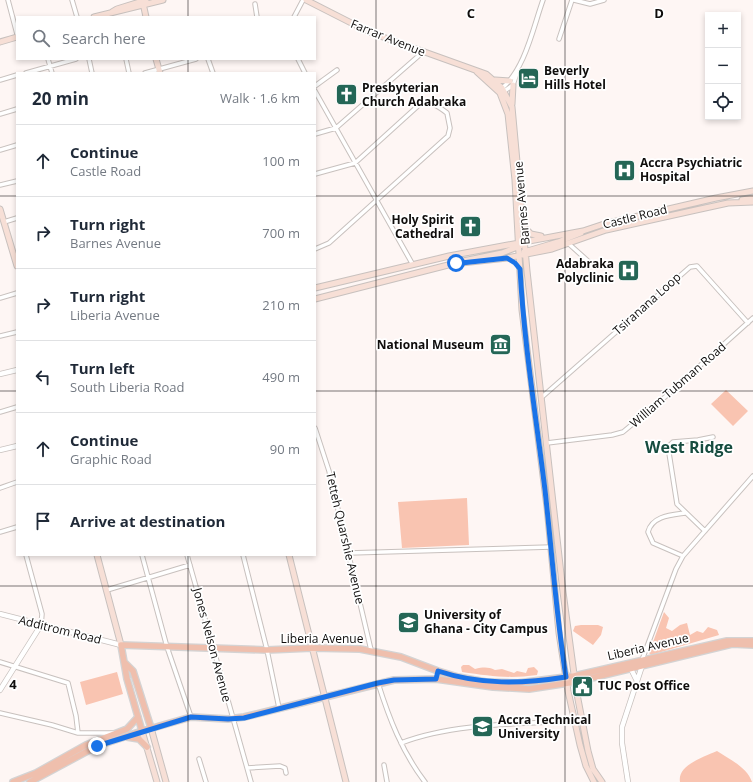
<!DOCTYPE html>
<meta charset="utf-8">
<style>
body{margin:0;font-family:"Open Sans",sans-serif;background:#f2f2f3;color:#1f2937}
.controls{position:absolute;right:12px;top:12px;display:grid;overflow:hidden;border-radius:0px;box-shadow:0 2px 6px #0003}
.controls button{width:36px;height:36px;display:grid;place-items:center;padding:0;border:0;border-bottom:1px solid #e0e1e3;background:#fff;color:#1f2937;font:20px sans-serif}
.stop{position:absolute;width:12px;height:12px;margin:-9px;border:3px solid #1a73e8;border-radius:50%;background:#fff}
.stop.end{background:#1a73e8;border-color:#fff;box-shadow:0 1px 4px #0008}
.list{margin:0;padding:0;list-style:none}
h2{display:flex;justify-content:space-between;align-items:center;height:52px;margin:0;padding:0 16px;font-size:17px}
h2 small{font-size:13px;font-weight:400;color:#747a83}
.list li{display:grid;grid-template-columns:26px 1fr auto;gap:12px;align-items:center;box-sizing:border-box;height:72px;padding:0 16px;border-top:1px solid #e0e1e3}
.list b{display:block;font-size:15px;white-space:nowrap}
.list p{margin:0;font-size:13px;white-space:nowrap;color:#747a83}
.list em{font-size:13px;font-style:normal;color:#747a83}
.icon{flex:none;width:22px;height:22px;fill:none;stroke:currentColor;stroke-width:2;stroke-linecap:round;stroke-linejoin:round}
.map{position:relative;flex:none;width:753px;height:782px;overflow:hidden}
.search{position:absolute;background:#fff;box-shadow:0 2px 6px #0003;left:16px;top:16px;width:300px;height:44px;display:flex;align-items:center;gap:10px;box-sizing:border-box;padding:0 14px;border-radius:0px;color:#747a83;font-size:15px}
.panel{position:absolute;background:#fff;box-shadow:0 2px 6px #0003;left:16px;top:72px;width:300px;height:484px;border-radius:0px}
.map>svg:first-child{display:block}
.green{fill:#f9c4b1}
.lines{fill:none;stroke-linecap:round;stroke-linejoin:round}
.minor-casing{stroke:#c8c1be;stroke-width:5.5}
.tertiary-casing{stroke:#c8c1be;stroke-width:6}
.secondary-casing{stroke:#c8c1be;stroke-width:7}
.primary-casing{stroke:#d4d3d3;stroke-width:8}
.minor{stroke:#fff;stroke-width:3.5}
.tertiary{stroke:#fff;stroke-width:4.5}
.secondary{stroke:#f7dfd6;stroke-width:5}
.primary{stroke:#efbfad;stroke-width:5.5}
.route{stroke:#1a73e8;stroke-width:5}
.grid{fill:none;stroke:#0f0d0c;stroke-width:1;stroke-opacity:0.55}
.labels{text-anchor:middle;stroke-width:3.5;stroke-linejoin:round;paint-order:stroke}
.street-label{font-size:12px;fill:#0f0d0c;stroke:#fff}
.poi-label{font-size:12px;font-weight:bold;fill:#0f0d0c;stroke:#fff;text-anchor:start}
.district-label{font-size:16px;font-weight:bold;fill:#164c3f;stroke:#fff}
.grid-label{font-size:13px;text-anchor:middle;font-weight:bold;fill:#0f0d0c;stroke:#fff;stroke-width:3.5;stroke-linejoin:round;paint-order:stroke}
</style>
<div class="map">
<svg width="753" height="782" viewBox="0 0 753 782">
<rect width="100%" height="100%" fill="#fef6f4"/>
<path class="green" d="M726 390 748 411 733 426 711 404Z
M467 498 469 545 402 548 398 502Z
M664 612 669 618 666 628 672 631 680 625 687 623 690 635 697 631 703 633 708 627 717 630 719 635 651 655 649 653Z
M581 625H598L603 627 601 635 593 645 573 631 575 626Z
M463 665H469L475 669C484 667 488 667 495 670L502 669 514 673 517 671 526 673 528 668 534 667 538 671 537 675C509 679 490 676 462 672L461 667Z
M117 672 123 694 86 705 80 682Z
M717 751C729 759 747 767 752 782H680C677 765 704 757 717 751Z"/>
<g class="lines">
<defs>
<path id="minor" d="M8 0 17 34
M72 0 77 17
M574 0 590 4 604 0
M255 4 257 17
M294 17 303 0
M559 39 572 0
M48 59 52 73
M89 59 92 73
M126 59 129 73
M208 59 213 73
M298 59 305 73
M26 73 76 59
M145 73 196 59
M0 80 17 75
M315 86 337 70
M501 89C525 70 533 28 543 0
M315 91 413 265
M503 92 513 85 518 70
M0 114 17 109
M315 134 336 128 423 52
M0 150 17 145
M315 174 355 163 419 105C431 101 438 106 447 113L450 128 448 136 329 243 315 249
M0 185 17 181
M4 222 17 218
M569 244 588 261
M0 298 17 293
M0 336 17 332
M542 397 690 267 697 266 748 323
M0 412 17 407
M315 428 329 471 371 650
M547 443 612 435 623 432 665 397 753 318
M0 488 17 482
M705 531 677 504 669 453 670 445 673 442 698 440 713 437
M0 532 17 527
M349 553 551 547
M26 555 42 614 41 625
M142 555 167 647 191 717
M187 555 251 782
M243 555 267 650 279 708
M683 556 653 543 648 532C652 516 671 515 685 513
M107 590 190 565
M642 660 676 569 683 556 753 476
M0 662 68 683 76 716 78 733
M378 683C389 718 402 752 425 782
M0 713 52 725 78 733H114
M401 743C452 723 520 724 575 721
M199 759 206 782
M384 765 387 782
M247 768 280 766 285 768 286 773"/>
<path id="tertiary" d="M0 374 17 370
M0 450 17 446
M0 614 121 645
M631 669 637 681
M0 690 41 625
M628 782 622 743V727L642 666"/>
<path id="secondary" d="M306 0 369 32 486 74 502 88 512 107 527 271 563 592 576 689 588 751 593 769 602 782
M143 3 146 17
M112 12 117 9 146 0
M94 17 163 0
M0 42 17 37
M156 59 160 73
M477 72 500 93 508 114 515 180 522 310 547 507 559 633 568 691 580 745 586 766 594 782
M495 80 510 81
M512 104 513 85
M742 200 753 198
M0 209 17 266
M525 228 531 234 541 236
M524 252 558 242 581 233
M458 262 502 253 520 246
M315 288 449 256 583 231 604 224 716 198 753 191
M315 299 452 264 507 258 552 249 606 230 696 210 728 203 753 202
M97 555 121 645
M289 555 346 782
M151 728 166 782
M142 731 157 782"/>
<path id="primary" d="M125 663 133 671 151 728
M142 731 127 679 121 645 267 650 312 648 360 649 401 657 438 671 458 677 486 682 518 683 574 676 727 641H753
M127 737 139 739 147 747
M13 782 36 773 86 745 127 729 138 717
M30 782 97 746 142 731 191 717 228 719 244 717 394 680 436 679 493 687 529 689 575 682 732 644 753 645"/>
</defs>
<use href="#minor" class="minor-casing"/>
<use href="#tertiary" class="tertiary-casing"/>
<use href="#secondary" class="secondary-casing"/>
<use href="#primary" class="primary-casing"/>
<use href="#minor" class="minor"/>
<use href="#tertiary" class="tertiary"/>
<use href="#secondary" class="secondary"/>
<use href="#primary" class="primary"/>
</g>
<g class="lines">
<path class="route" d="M97 746 191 717 228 719 244 718 378 683 394 680 436 679 438 671C480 685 522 684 566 677 556 615 552 552 545 490 536 417 524 343 520 269L515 263 507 258 452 264 456 263"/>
</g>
<path class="grid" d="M188 0V17M376 0V782M565 0V782M188 59V73M0 196H17M315 196H753M0 391H17M315 391H753M188 555V782M0 586H753"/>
<defs>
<symbol id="hotel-square" viewBox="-11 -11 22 22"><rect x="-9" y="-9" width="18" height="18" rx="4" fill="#246656" stroke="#fff"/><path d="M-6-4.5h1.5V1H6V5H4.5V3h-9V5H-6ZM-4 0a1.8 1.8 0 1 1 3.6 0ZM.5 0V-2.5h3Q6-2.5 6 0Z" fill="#fff"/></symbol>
<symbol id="church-square" viewBox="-11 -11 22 22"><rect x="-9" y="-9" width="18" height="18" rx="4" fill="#246656" stroke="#fff"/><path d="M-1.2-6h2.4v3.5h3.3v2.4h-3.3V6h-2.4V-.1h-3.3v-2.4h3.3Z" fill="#fff"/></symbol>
<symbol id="hospital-square" viewBox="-11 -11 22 22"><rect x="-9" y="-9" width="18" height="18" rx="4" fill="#246656" stroke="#fff"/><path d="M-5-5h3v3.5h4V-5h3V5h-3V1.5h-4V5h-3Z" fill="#fff"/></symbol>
<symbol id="museum-square" viewBox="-11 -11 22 22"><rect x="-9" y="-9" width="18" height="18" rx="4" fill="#246656" stroke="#fff"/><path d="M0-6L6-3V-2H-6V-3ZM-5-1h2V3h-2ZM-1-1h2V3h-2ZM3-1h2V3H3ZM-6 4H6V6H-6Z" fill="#fff"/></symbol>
<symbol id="university-square" viewBox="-11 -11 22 22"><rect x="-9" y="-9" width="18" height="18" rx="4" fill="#246656" stroke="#fff"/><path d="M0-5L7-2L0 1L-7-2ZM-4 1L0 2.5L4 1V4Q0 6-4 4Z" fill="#fff"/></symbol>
<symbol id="civic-square" viewBox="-11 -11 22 22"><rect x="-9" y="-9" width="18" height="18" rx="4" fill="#246656" stroke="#fff"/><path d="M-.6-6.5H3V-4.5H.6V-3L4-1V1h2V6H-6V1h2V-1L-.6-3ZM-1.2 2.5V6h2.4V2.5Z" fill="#fff"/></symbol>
</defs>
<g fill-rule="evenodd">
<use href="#hotel-square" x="516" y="66" width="25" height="25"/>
<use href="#church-square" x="334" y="82" width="25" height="25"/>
<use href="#hospital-square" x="612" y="158" width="25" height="25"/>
<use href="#church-square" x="458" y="214" width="25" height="25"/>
<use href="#hospital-square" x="616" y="258" width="25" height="25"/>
<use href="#museum-square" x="488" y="332" width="25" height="25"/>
<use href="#university-square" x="396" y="610" width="25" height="25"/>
<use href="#civic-square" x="570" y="674" width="25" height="25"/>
<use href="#university-square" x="470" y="714" width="25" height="25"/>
</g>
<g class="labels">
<g class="street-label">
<text transform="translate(388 38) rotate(22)" y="4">Farrar Avenue</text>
<text transform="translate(522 203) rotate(-95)" y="4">Barnes Avenue</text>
<text transform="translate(635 217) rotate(-14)" y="4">Castle Road</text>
<text transform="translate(647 304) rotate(-42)" y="4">Tsiranana Loop</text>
<text transform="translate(678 385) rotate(-41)" y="4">William Tubman Road</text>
<text transform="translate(345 538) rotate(77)" y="4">Tetteh Quarshie Avenue</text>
<text transform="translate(60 630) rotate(14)" y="4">Additrom Road</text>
<text x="322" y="643">Liberia Avenue</text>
<text transform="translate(212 645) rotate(75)" y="4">Jones Nelson Avenue</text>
<text transform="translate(648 647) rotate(-13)" y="4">Liberia Avenue</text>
</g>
<g class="poi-label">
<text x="544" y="75">Beverly<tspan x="544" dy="14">Hills Hotel</tspan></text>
<text x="362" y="92">Presbyterian<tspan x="362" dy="14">Church Adabraka</tspan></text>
<text x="640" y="167">Accra Psychiatric<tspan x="640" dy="14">Hospital</tspan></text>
<text x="454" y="224" text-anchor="end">Holy Spirit<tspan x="454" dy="14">Cathedral</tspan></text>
<text x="614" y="268" text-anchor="end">Adabraka<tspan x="614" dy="14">Polyclinic</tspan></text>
<text x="484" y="349" text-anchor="end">National Museum</text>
<text x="424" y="619">University of<tspan x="424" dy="14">Ghana - City Campus</tspan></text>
<text x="598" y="690">TUC Post Office</text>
<text x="498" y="724">Accra Technical<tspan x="498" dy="14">University</tspan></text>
</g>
<g class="district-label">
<text x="689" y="453">West Ridge</text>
</g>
</g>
<g class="grid-label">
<text x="471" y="18">C</text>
<text x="659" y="18">D</text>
<text x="13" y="689">4</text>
</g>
</svg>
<div class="controls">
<button>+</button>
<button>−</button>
<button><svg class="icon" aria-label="locate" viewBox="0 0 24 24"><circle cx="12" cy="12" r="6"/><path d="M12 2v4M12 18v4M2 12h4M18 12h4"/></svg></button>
</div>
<div class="stop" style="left:456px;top:263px"></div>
<div class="stop end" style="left:97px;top:746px"></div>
<div class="search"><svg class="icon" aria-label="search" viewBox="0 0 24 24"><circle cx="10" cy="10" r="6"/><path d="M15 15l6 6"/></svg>Search here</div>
<section class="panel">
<h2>20 min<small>Walk · 1.6 km</small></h2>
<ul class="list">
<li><svg class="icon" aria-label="ahead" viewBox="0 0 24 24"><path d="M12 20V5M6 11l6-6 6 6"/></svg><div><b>Continue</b><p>Castle Road</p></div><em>100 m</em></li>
<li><svg class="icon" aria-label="right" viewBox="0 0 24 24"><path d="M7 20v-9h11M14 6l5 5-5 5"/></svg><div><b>Turn right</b><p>Barnes Avenue</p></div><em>700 m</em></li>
<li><svg class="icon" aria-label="right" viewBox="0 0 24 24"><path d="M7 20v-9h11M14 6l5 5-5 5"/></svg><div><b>Turn right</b><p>Liberia Avenue</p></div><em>210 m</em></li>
<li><svg class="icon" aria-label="left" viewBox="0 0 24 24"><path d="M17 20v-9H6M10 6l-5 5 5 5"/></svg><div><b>Turn left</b><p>South Liberia Road</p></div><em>490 m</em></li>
<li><svg class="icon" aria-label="ahead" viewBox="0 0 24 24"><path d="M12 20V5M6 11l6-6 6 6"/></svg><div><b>Continue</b><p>Graphic Road</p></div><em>90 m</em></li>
<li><svg class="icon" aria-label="arrive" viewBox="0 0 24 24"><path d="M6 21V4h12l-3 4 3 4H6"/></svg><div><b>Arrive at destination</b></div></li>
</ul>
</section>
</div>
